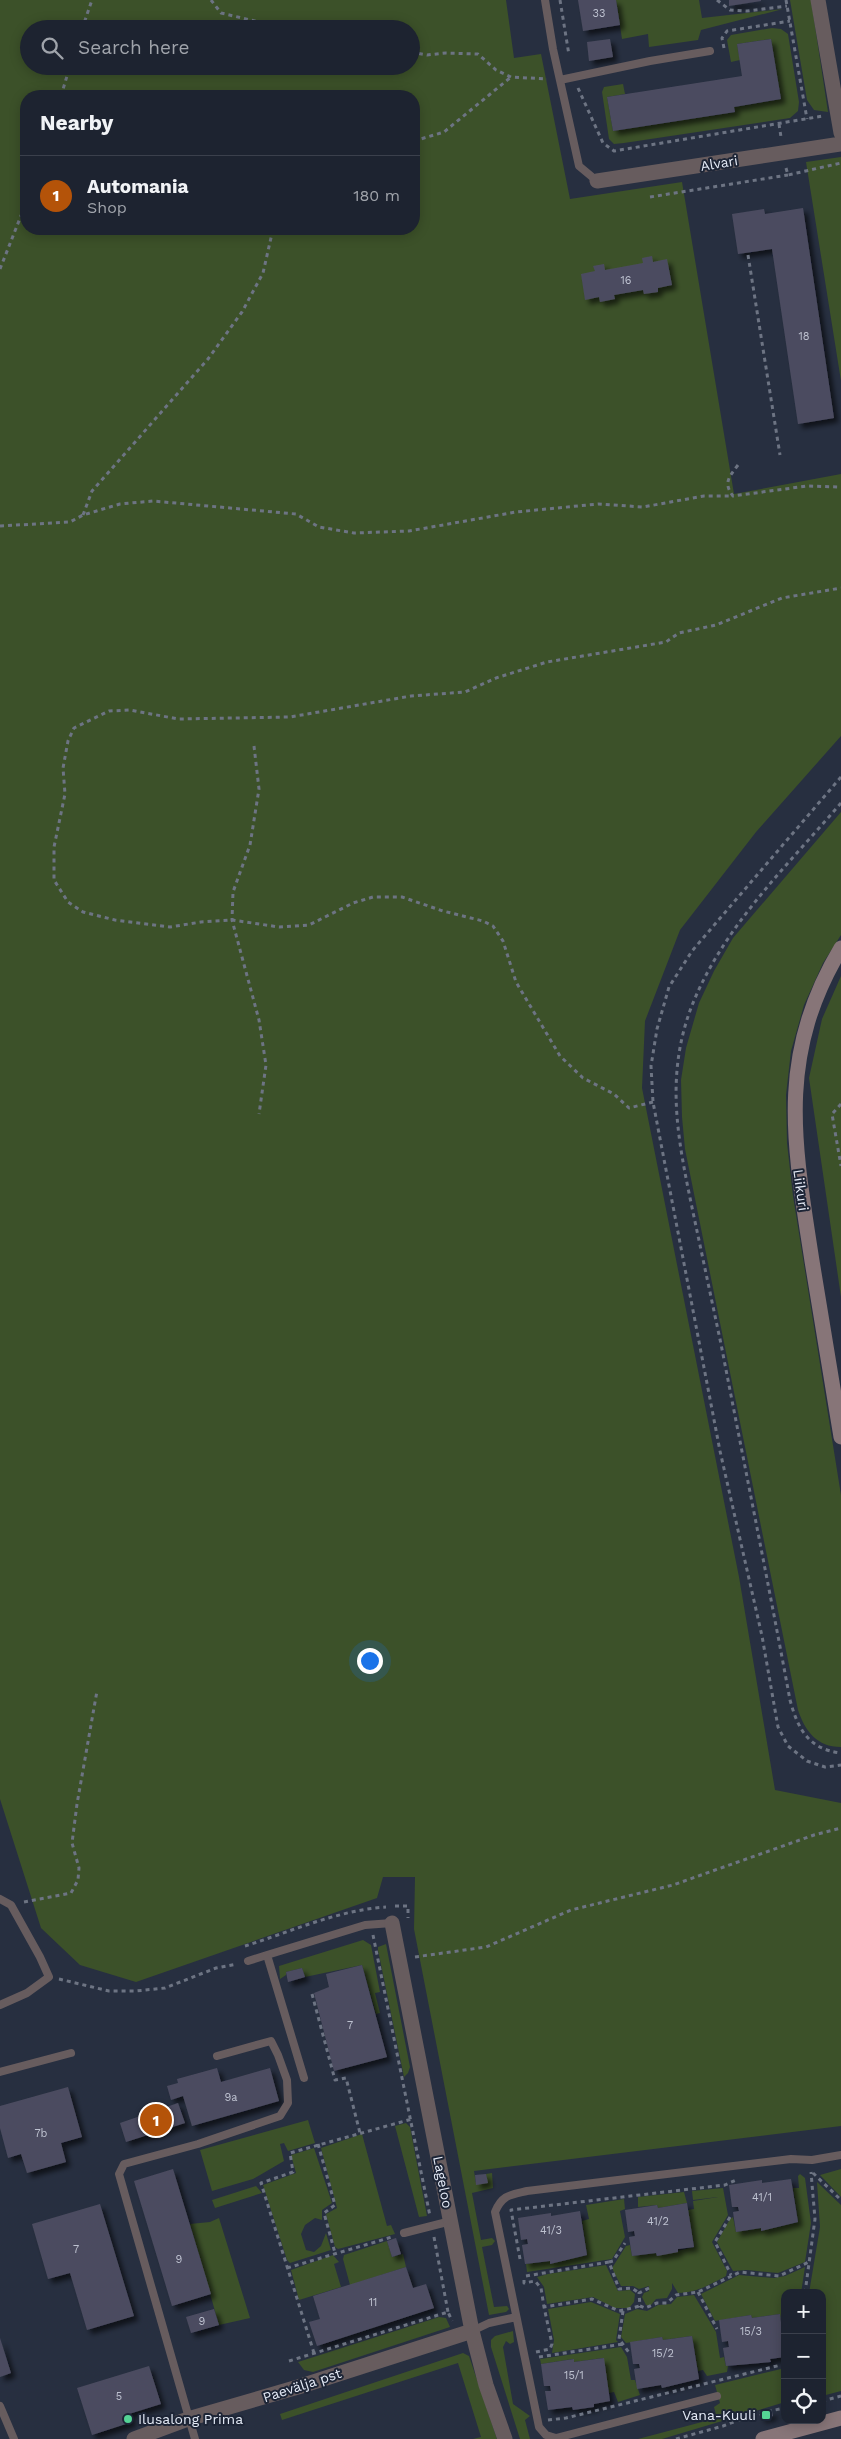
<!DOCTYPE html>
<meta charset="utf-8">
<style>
body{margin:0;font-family:"Work Sans",sans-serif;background:#2a2f3c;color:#f1f3f6}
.controls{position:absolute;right:15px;bottom:15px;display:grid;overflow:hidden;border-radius:10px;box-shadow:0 2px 12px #0003}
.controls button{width:45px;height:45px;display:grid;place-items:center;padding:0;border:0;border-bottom:1px solid #3b404c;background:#1d2330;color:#f1f3f6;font:25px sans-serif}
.you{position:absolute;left:369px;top:1660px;width:18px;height:18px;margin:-12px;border:4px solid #fff;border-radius:50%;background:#1a73e8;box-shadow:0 0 0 8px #1a73e833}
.badge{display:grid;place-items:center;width:32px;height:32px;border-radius:50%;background:#b45309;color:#fff;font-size:16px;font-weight:700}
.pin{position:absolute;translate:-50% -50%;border:2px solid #fff;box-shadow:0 1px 5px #0006}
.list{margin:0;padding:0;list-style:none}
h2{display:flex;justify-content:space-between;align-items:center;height:65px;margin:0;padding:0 20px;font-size:21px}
h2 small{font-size:16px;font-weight:400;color:#a0a4ab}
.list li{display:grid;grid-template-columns:32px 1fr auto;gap:15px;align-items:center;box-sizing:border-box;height:80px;padding:0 20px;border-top:1px solid #3b404c}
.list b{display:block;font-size:19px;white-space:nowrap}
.list p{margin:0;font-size:16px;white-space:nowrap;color:#a0a4ab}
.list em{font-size:16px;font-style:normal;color:#a0a4ab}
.icon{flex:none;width:28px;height:28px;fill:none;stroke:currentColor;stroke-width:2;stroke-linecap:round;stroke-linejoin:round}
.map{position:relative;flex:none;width:841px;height:2439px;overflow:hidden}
.search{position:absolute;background:#1d2330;box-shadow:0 2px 12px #0003;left:20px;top:20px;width:400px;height:55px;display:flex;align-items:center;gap:12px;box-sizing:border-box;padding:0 18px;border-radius:28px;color:#a0a4ab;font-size:19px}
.panel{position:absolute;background:#1d2330;box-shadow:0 2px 12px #0003;left:20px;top:90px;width:400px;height:145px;border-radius:20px}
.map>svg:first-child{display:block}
.green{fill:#3c5129;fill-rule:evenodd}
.building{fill:#4c4c60;filter:url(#shadow)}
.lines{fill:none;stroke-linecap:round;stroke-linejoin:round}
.path{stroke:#6d7483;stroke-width:3;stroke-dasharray:4 4;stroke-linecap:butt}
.lane{stroke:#675c5e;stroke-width:8}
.street{stroke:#675c5e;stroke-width:15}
.secondary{stroke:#877578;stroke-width:15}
.poi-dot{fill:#54d395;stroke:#1d2536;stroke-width:2}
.labels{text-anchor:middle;stroke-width:4;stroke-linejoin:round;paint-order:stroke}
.number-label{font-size:11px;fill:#bec2d0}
.street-label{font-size:14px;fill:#e4eaf6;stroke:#1d2536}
.poi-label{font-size:14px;fill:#e4eaf6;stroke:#1d2536;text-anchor:end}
</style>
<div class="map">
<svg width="841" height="2439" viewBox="0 0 841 2439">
<defs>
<filter id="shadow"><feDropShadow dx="4.5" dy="4.5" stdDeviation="2.5" flood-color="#0009"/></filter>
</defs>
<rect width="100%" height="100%" fill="#272f40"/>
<path class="green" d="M0 0H506L514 58 541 54 570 199 682 182 734 494 841 474V736L756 832 680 930 645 1021 642 1088 739 1577 775 1790 841 1803V2126L474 2171 476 2184 487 2183 486 2174 492 2173 493 2188 472 2193 481 2240 492 2238 495 2241 492 2245 482 2247 494 2307 507 2306 509 2309 506 2312 489 2315 414 1929 415 1877H383L377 1898 136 1982 80 1965 41 1928 0 1799ZM29 29H411V66H29ZM26 96H414V229H26Z
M616 0H699L702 18 783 9 701 30 698 40 649 47 648 34 622 39Z
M790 0H811L828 112 814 110 807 100Z
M772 28 781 29 788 34 799 102 798 111 790 118 624 143 614 144 609 139 602 92 604 87 623 84 625 94 607 97 613 131 735 112 734 107 781 99 771 39 737 44 740 60 731 62 727 40 731 35Z
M841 157V381L806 162Z
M841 812V935L823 963 804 1005 791 1051 786 1095 787 1143 793 1196 841 1495V1747C817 1747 805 1731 798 1710L685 1149 682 1117 681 1080 686 1048 699 1003 714 971 733 938Z
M841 976V1297L809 1078 822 1019Z
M363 1940 371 1945 380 1992 375 1993 380 2013 376 2014 362 1965 305 1977 302 1968 286 1972V1975L280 1979 279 1966Z
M386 1944 410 2067 408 2073 404 2077 378 1950V1947Z
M308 2120 315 2143 288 2151 284 2143 280 2144 284 2161 253 2179 212 2191 200 2150Z
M406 2123 410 2127 427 2216 419 2217 395 2126Z
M362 2134 387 2226 391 2225 395 2234 338 2249 335 2247 326 2214 337 2208 321 2148Z
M314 2148 332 2203 322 2210V2220L315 2218 305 2225 301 2234 306 2250 314 2252 321 2246 326 2233 331 2250 290 2263 287 2260 263 2185 296 2173 291 2155Z
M841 2169V2197L820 2175Z
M800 2174 805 2178 811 2223 805 2262 778 2273 747 2270 733 2271 717 2242 730 2219 733 2217 736 2232 761 2228V2231L798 2222 793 2188H799L798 2176Z
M817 2182 841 2205V2391L822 2396V2293H809L820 2227Z
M256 2186 262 2193 215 2208 212 2200Z
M723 2188 728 2215 712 2242 727 2271 726 2276C711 2284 696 2293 678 2293L672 2283V2289L667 2298 656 2299 651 2305H646L642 2297 644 2293 649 2291V2286L639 2289 633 2286H621L612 2268 626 2246 630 2245 632 2256 656 2253 657 2256 694 2247 688 2210 694 2209 693 2201 718 2197 693 2200 692 2191Z
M684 2192 687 2203 658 2208 657 2205 638 2207V2197Z
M624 2199 625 2209 620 2211 625 2237 612 2259 527 2272 526 2264 550 2261V2264L587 2255 582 2221 589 2219 586 2205Z
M219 2218 250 2318 219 2325 190 2224 210 2222Z
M387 2241 392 2257 403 2254 406 2267 350 2285 343 2259 344 2255Z
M333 2255 339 2262 334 2264 341 2287 299 2300 291 2270Z
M606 2265 618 2291 630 2290 635 2294 634 2302 629 2308H615L593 2297 547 2304 544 2287 537 2277 548 2274Z
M805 2267 801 2293H785V2345L780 2314 752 2318 751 2315 715 2321 701 2294 739 2275 774 2278 785 2276Z
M694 2295 716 2332 720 2358 724 2357 726 2366H728L727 2372 707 2376 703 2370 698 2371 692 2336 663 2340 662 2337 626 2343 621 2337 625 2314 637 2309 647 2311 658 2305 671 2304 677 2297Z
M591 2302 620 2314 616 2340 618 2342 552 2353 554 2340 548 2309Z
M439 2317 446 2318 450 2327 313 2372 304 2370 298 2362Z
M513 2331 514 2342 510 2344 506 2341 503 2347 513 2404 530 2416 525 2420 530 2439H520L491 2347V2340L495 2336Z
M621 2347 627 2357 631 2380H635L640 2395 618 2402 614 2392 609 2393 603 2358 574 2362 573 2359 541 2364 540 2359Z
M463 2353 469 2356 497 2439H473L481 2437 458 2363 282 2420 280 2414Z
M785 2368V2396L782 2403 662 2439H638L717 2418 714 2407 720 2403 715 2385Z"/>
<path class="building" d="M578 0H616L620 25 583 31Z
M729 0H761V1L729 6Z
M610 39 613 57 589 61 587 42Z
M771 39 781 99 734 107 735 112 613 131 607 97 742 76 737 44Z
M803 208 834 418 798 424 772 249 738 254 732 214 764 209 765 214Z
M652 256 653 262 667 259 672 285 658 288V292L644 294 643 290 614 295 615 299 600 302 599 297 585 300 581 274 595 271 593 266 604 264 605 270 643 263 642 258Z
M362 1965 387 2057 334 2071 314 1993 329 1987 326 1974Z
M302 1968 305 1977 288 1982 286 1972Z
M217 2068 221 2082 270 2068 279 2101 192 2126 183 2096 171 2100 167 2086 178 2083 177 2079Z
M68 2087 82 2137 61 2143 66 2162 27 2173 21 2154 8 2158 0 2128V2106Z
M178 2103 185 2123 126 2142 120 2123Z
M173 2169 211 2294 172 2306 134 2181Z
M486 2174 488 2183 476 2185 475 2175Z
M791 2179 798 2222 761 2231V2228L736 2232 733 2212 739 2211 738 2207H732L729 2185 762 2180V2183Z
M687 2203 694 2247 678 2249V2252L657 2256 656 2253 632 2256 629 2237 635 2236 634 2231 628 2232 625 2210 657 2205 658 2208Z
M100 2204 134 2316 87 2330 70 2273 48 2279 32 2224Z
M580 2211 587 2255 550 2264V2261L525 2264 522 2245 528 2244 527 2239 521 2240 518 2218 551 2213V2216Z
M396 2238 401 2254 392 2257 387 2241Z
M406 2267 413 2288 426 2284 434 2308 317 2346 309 2322 320 2319 313 2296Z
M214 2309 219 2325 191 2333 186 2317Z
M780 2314 785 2357 770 2359 771 2362 726 2366 723 2348 729 2347 728 2341 722 2342 719 2320 751 2315 752 2318Z
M692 2336 699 2379 662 2388 661 2385 637 2389 634 2369 640 2368 639 2364H633L630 2342 662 2337 663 2340Z
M0 2338 11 2373 0 2377Z
M604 2358 610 2401 594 2404V2407L573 2410 572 2407 548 2410 545 2391H551L550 2386H544L541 2364 574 2359V2362Z
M149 2366 161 2404 129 2414 132 2422 92 2435 77 2388Z
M772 2411 773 2416 761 2419 759 2414Z"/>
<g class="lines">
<path class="path" d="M211 0 221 13 263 23 330 29
M560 0 569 55
M717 0 730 10 747 11 787 6
M786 0 807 119
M82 29 92 0
M724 48 722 38 727 31 790 21
M411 52 427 55 446 53 478 54 496 70 511 77 547 79
M578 88 603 143 614 151 823 116
M61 96 70 66
M779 124 781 137
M414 141 444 132 511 77
M786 168 788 175 841 163
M650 197 788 175
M262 229 272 231
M748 255 780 455
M0 269 26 203
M738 465C729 477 723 483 733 496L807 486 841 487
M83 515 92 491 208 359 242 312 263 273 273 229
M0 526 70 522 83 515 120 504 153 501 296 514 319 527 354 533 409 531 516 512 598 504 643 507 704 496H733
M254 746 259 789 250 845 233 892 232 920 259 1020 266 1065 259 1114
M841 777 692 951 669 987 657 1029 651 1066 653 1102 720 1451 762 1636 778 1727 788 1746 807 1761 825 1767 841 1765
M841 803C786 867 722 928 691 1008 664 1080 679 1145 694 1217 703 1259 712 1302 721 1344 744 1463 768 1581 790 1700 798 1729 808 1749 841 1753
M653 1102 629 1108 614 1094 583 1078 560 1056 516 982 503 941 493 926 483 921 443 911 402 897H373L353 903 309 925 279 927 232 920 201 922 170 927 115 920 83 912 68 902 54 880V847L65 794 63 768 68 741 74 728 109 711 130 710 178 719 290 717 411 696 465 692 496 678 547 662 666 642 679 633 716 625 782 598 841 588
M841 1104 832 1114 841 1166
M24 1902 71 1893 78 1880 79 1868 72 1843 77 1804 97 1691
M395 1906H408V1918
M373 1935 430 2216
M245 1946C290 1932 338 1910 386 1907
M415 1957 486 1947 571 1910 673 1885 814 1835 841 1828
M59 1979 109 1991H136L165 1988 216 1968 237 1964
M312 1994 335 2080 346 2078 360 2133
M318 2144 335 2205 324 2213 335 2253
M813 2173 841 2200
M730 2217 715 2242 731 2275
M434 2237 448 2312
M520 2259 511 2210 725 2185 736 2180
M609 2262 613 2261 625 2243
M287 2268 392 2237
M526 2276 609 2262 619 2289 632 2288 639 2293
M524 2280V2283L535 2281 541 2288 544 2307
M649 2288 639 2293 640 2306 645 2308 657 2303H667L676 2295 698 2292 740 2272 779 2276 809 2262
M698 2292 717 2329
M805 2293 815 2219 811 2172
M623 2311 619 2339 630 2354
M536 2352 550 2349 552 2344 544 2307 592 2299 619 2311 640 2306
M314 2353 261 2183 293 2172 290 2153 412 2119
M539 2357 623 2344
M289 2361 448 2312 452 2321
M822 2401 841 2396
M548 2420 566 2418 785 2364
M676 2439 723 2426 755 2414 785 2408"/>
<path class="lane" d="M545 0 553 49 579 166 597 181
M560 80 650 61 710 51
M0 1899 11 1905 40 1957 49 1977 27 1993 0 2005
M248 1961 267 1955
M0 2072 71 2053
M304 2078 267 1955 365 1925 392 1923
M404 2233 451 2221
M472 2331 489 2323 516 2317
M717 2396 556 2438 546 2435 539 2427 495 2212C502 2195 510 2195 527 2191L791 2159 812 2160 841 2155
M0 2406 14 2439
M195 2439 119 2174 124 2164 198 2144 280 2116 288 2103 287 2080 278 2055 271 2041 217 2056"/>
<path class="street" d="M818 0 841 133
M597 181 841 144
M392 1923 472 2331 486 2385 505 2439
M134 2439 188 2419 298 2387 472 2331"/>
<path class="secondary" d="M841 948C776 1056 794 1144 812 1261 822 1320 831 1379 841 1437
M763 2439 841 2418"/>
</g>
<g class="poi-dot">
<rect x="761" y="2410" width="10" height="10" rx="2.5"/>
<circle cx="128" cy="2419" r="5"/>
</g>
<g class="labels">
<g class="number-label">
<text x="599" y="17">33</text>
<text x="626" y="284">16</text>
<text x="804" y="340">18</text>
<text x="350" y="2029">7</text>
<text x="231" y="2101">9a</text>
<text x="41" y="2137">7b</text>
<text x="762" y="2201">41/1</text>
<text x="658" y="2225">41/2</text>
<text x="551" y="2234">41/3</text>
<text x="76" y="2253">7</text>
<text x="179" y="2263">9</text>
<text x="373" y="2306">11</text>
<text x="202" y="2325">9</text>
<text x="751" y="2335">15/3</text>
<text x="663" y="2357">15/2</text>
<text x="574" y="2379">15/1</text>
<text x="119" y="2400">5</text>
</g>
<g class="street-label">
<text transform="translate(719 163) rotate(-9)" y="5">Alvari</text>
<text transform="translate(801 1190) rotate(82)" y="5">Liikuri</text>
<text transform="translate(443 2182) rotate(79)" y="5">Lageloo</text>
<text transform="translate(302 2385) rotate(-18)" y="5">Paevälja pst</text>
</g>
<g class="poi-label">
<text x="756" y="2420">Vana-Kuuli</text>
<text x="138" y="2424" text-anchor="start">Ilusalong Prima</text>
</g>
</g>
</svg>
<div class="controls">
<button>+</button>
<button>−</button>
<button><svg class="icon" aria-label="locate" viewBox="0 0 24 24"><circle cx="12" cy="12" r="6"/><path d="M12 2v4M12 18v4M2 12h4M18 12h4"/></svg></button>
</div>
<div class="you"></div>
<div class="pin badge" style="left:156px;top:2120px">1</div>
<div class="search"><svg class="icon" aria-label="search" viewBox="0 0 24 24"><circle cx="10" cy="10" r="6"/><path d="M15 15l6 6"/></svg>Search here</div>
<section class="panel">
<h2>Nearby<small></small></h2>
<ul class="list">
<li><span class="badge">1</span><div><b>Automania</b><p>Shop</p></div><em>180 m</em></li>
</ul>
</section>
</div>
